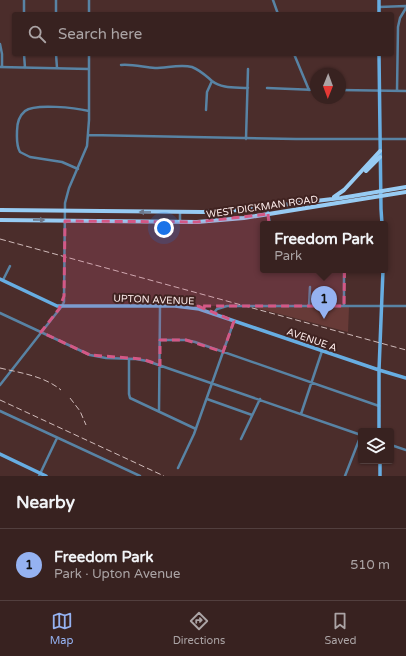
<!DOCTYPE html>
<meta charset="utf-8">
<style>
body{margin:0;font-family:"Varela Round",sans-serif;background:#3f2a29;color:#f1f3f6}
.controls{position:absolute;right:12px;bottom:12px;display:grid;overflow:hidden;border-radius:4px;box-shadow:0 1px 3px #0004}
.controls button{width:36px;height:36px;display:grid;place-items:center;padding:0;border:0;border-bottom:1px solid #523f3e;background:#382220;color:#f1f3f6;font:20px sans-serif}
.compass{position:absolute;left:310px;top:68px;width:36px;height:36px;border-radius:50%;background:#382220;box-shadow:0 1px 3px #0004;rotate:181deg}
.you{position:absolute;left:164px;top:228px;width:14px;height:14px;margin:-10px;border:3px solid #fff;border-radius:50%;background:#1a73e8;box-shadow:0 0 0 6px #1a73e833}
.badge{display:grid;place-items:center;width:26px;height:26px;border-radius:50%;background:#95b2f1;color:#111;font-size:13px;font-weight:700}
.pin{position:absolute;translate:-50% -33px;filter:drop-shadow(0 1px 2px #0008)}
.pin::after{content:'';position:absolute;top:21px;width:14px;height:12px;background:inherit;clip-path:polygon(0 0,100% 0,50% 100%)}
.popup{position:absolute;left:260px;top:221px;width:128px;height:52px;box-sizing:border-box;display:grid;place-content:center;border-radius:4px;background:#382220;filter:drop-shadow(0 1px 3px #0005);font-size:13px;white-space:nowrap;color:#aba4a5}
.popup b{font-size:15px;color:#f1f3f6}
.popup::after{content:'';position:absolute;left:50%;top:100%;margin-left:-8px;border:8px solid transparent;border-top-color:#382220}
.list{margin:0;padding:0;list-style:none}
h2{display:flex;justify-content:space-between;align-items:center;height:52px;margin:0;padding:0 16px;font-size:17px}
h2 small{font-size:13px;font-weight:400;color:#aba4a5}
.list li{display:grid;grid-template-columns:26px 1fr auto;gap:12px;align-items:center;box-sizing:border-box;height:72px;padding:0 16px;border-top:1px solid #523f3e}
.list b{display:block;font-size:15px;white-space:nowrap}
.list p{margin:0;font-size:13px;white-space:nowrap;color:#aba4a5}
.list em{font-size:13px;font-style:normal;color:#aba4a5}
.icon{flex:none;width:22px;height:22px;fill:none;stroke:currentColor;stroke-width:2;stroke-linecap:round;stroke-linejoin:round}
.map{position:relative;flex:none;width:406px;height:476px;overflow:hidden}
.search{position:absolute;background:#382220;box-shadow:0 1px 3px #0004;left:12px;right:12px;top:12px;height:44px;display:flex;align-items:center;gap:10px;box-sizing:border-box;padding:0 14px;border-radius:4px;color:#aba4a5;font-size:15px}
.sheet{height:124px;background:#382220}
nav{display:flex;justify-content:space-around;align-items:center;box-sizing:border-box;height:56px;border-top:1px solid #523f3e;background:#382220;font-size:11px;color:#aba4a5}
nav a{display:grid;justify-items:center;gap:2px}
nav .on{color:#95b2f1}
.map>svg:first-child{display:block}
.green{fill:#673a37}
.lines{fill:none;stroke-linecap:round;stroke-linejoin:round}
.street{stroke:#5883a4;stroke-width:2.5}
.secondary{stroke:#67ade2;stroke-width:3.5}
.primary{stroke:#97cbf3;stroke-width:4}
.rail{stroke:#d0bbba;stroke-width:1;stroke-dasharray:6 3;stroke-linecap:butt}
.oneway{fill:#6c778a}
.marked{fill:#d45886;fill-opacity:0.2;stroke:#d45886;stroke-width:3;stroke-dasharray:8 5;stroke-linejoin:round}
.labels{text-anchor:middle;stroke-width:4;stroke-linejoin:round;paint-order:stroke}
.street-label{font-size:10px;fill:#fdeceb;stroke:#402321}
</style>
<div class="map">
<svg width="406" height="476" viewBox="0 0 406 476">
<rect width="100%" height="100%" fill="#4b2d2b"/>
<path class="green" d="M249 306 349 307 348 332Z"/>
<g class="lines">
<path class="street" d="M24 0V14
M56 0V14
M89 0V14
M273 0 278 14
M379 7 406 6
M0 44 2 54V67
M24 54 25 68
M56 54 57 68
M294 54 309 90
M121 65C132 64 143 67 155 68 167 68 180 64 192 67 200 70 205 75 212 81 222 89 236 87 248 88
M0 67 89 69
M267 88 316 90
M340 90 406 91
M397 91 398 27 400 18 406 8
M206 110 207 92 212 81
M89 135 296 139H406
M246 139 248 69
M78 169 62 162 30 157 20 152C16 145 17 138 17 131 17 124 19 116 25 111 35 103 76 108 89 111
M267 207 270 224
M180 222V212
M3 280 10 266
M309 306 310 287
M344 306V270
M0 313 90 355 106 358 136 359 147 361 361 435
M213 314 217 309 227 306H406
M160 340H186L195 342 379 406
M129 359V394L130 398 196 429
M0 385 62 306 64 302 65 203 69 188 87 146 89 120V54
M207 399 252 415
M0 411 140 476
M159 411 160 306
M301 414 322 351
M241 439 260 399
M391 445 406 450
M178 468 194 434 234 321
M39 476 57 438
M345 476 361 435"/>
<path class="secondary" d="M379 0V14
M379 54 381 209 382 224
M0 279 57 306H175L199 309 379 370 406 378
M379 431V370L383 270
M0 454 46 476
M380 461V476"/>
<path class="primary" d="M366 171 380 157
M334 197 344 190 380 151
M0 210 203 212 239 210 341 198 406 187
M0 220 197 222 244 218 406 192"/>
<path class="rail" d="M0 239 406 350
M0 368C21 373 44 376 61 390
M70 398 80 411 86 425
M0 400 164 476"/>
</g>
<defs><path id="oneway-solid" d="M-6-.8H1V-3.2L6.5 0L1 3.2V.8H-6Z"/></defs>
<g class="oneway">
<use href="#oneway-solid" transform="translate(145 212) rotate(-180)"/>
<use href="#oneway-solid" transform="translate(39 220) rotate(1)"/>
</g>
<path class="marked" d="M268 214 270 235 345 236 344 306H198L234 321 223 352 186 340H160V365L142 359 90 355 41 332 59 309 64 296 65 221 197 222Z"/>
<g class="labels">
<g class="street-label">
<text transform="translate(262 206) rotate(-8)" y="4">WEST DICKMAN ROAD</text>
<text transform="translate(154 299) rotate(2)" y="4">UPTON AVENUE</text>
<text transform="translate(312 339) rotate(19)" y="4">AVENUE A</text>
</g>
</g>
</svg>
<div class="controls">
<button><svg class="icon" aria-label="layers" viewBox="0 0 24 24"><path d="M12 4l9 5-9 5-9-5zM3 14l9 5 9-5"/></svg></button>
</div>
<svg class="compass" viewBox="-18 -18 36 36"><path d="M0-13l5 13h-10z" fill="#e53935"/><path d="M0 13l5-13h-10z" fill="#aba4a5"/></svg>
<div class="you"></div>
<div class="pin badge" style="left:324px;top:319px">1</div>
<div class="popup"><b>Freedom Park</b>Park</div>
<div class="search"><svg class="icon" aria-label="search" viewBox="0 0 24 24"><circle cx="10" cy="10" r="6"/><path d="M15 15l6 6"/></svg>Search here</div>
</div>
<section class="sheet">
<h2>Nearby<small></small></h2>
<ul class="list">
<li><span class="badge">1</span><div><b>Freedom Park</b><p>Park · Upton Avenue</p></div><em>510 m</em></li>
</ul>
</section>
<nav>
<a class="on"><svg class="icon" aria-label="map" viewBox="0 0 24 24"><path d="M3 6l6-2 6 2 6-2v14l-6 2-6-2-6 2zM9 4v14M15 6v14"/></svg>Map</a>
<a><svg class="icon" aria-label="directions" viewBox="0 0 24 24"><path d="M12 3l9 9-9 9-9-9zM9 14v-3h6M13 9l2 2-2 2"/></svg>Directions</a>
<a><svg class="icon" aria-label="saved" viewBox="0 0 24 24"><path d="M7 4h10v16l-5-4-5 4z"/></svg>Saved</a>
</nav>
